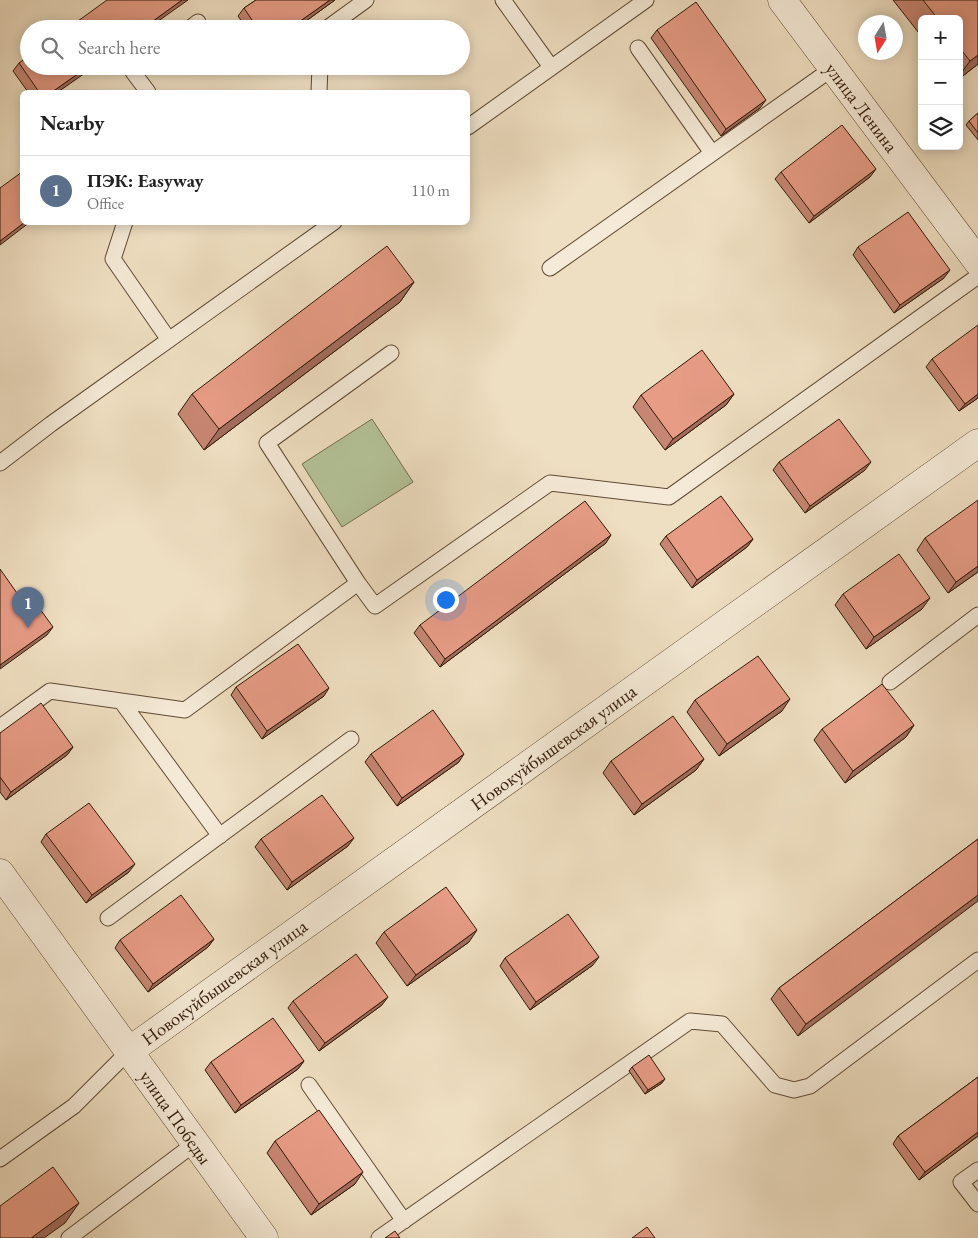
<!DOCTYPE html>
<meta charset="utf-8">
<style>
body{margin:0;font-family:"EB Garamond",serif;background:#f2f2f2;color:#222}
.controls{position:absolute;right:15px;top:15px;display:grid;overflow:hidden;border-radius:8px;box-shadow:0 2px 12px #0003}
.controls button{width:45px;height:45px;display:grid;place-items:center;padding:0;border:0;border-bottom:1px solid #e0e0e0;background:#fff;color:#222;font:25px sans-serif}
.compass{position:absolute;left:858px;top:15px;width:45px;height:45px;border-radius:50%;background:#fff;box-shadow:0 2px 12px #0003;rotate:191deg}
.you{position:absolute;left:445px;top:599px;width:18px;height:18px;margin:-12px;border:4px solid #fff;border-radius:50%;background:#1a73e8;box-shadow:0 0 0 8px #1a73e833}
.badge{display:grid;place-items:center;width:32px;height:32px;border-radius:50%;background:#1a73e8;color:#fff;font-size:16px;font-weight:700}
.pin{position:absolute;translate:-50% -41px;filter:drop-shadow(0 1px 2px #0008)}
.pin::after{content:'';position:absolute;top:26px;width:18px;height:15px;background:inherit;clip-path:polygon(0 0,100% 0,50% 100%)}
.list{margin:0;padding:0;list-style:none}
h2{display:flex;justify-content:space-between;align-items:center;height:65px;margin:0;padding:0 20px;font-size:21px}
h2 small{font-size:16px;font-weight:400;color:#767676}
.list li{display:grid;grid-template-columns:32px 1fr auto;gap:15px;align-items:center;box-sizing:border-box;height:70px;padding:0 20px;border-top:1px solid #e0e0e0}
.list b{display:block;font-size:19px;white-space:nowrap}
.list p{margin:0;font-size:16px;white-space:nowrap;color:#767676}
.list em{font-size:16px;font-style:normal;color:#767676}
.icon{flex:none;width:28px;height:28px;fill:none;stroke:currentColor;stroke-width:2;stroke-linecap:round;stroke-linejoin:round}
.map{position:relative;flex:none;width:978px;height:1238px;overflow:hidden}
.search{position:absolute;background:#fff;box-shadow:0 2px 12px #0003;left:20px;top:20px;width:450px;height:55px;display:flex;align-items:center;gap:12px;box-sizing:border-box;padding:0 18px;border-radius:28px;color:#767676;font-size:19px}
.panel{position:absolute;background:#fff;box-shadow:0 2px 12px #0003;left:20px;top:90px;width:450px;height:135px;border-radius:8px}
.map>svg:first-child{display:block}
.park{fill:#b4c398;stroke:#726e4f}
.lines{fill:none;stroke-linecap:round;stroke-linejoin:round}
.lane-casing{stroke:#604a35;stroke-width:17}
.street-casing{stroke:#604a35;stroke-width:29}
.lane{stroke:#f5ead7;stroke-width:15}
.street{stroke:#f5ead7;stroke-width:28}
.wall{fill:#c78673;stroke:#311906}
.shaded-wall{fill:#a26d5e;stroke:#311906}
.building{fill:#e79c86;stroke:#311906}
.labels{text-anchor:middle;stroke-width:4;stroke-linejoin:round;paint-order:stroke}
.street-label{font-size:19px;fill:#311906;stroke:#f5ead7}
</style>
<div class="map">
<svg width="978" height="1238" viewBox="0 0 978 1238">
<rect width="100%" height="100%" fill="#efdfc2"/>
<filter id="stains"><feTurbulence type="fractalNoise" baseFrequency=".004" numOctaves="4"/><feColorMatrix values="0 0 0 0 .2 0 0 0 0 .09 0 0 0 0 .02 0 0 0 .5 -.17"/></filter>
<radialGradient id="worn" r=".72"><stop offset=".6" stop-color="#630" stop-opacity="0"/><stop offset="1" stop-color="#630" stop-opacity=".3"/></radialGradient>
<path class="park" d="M372 419 413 482 342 527 302 464Z"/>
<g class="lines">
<defs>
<path id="lane" d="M503 0 551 67
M189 29 198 22
M326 29 366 0
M638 48 712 153
M140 66 133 72 148 92
M319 92 320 66
M468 127 646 0
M125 222 113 259 169 340
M550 268 833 68
M0 463 51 424 334 222
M358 583 375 606 550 483 669 497 978 276
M890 682 978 615
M121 701 220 836
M0 727 50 691 185 710 358 583 267 443 391 353
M108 918 351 739
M309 1085 404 1221
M0 1159 74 1106 129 1051
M978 1170 961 1182 978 1204
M69 1238 194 1144
M379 1238 690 1021 722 1024 775 1085 794 1090 810 1086 978 960"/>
<path id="street" d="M782 0 978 262
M0 873 264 1238
M129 1051 978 443"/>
</defs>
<use href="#lane" class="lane-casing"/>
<use href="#street" class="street-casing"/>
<use href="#lane" class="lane"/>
<use href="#street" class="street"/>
</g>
<path class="wall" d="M256 0H335L295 29H247L238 16 244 8Z
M893 0H978V64L959 79V19H922V37Z
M657 30 760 108 721 136 651 38Z
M19 63 58 92H28L13 71Z
M978 113V140L966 125 969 121Z
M781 172 870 177 809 223 775 179Z
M858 247 944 278 894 313 853 255Z
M414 282 400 302 204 450 178 414 192 394Z
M932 359 978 398 959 411 926 367Z
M734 394 726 405 665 450 633 407 641 395Z
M779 462 865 470 805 513 773 470Z
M666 536 753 539 747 547 692 588 660 544Z
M925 538 978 572 948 593 917 550Z
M606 543 440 667 414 633 420 625Z
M843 594 922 609 866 649 835 605Z
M236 687 324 696 262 739 231 695Z
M695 700 782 711 719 756 687 712Z
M914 725 906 737 845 783 814 740 822 729Z
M0 733 73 747 67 755 6 800 0 792Z
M371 754 459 762 397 806 365 762Z
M704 759 696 770 634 815 603 773 611 761Z
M46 834 129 872 86 903 41 842Z
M261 839 348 846 287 890 255 847Z
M978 839 798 1036 771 999 779 988Z
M384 932 469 942 407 986 376 943Z
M214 939 208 947 148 992 115 948 120 940Z
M505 958 593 965 530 1010 500 966Z
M293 1001 382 1005 319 1051 288 1008Z
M304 1061 298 1069 235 1113 205 1070 211 1062Z
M632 1067 662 1083 645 1094 629 1071Z
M978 1077V1136L919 1180 893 1144 898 1136Z
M275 1141 355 1184 311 1215 267 1153Z"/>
<path class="shaded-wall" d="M182 0H188L147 29H142Z
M330 0H335L295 29H289Z
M978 55V64L959 79V76L970 61Z
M89 66H95L58 92H52Z
M766 100 760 108 721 136 726 129Z
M876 169 870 177 809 223 814 216Z
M25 222H30L0 245V241Z
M950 270 944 278 894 313 900 305Z
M414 282 400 302 204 450 219 429Z
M734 394 726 405 665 450 673 439Z
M978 394V398L959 411 965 404Z
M871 462 865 470 805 513 810 506Z
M611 535 606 543 440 667 445 659Z
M753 539 747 547 692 588 697 580Z
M978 566V572L948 593 956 582Z
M930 598 922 609 866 649 874 637Z
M53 627 47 635 0 669V665Z
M329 688 324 696 262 739 267 731Z
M790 699 782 711 719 756 727 744Z
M914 725 906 737 845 783 853 771Z
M73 747 67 755 6 800 11 792Z
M464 754 459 762 397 806 402 798Z
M704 759 696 770 634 815 642 804Z
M354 838 348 846 287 890 292 882Z
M135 864 129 872 86 903 92 895Z
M978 895V901L798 1036 806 1024Z
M477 930 469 942 407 986 416 975Z
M214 939 208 947 148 992 153 984Z
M599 957 593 965 530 1010 536 1002Z
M388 997 382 1005 319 1051 325 1043Z
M304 1061 298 1069 235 1113 241 1105Z
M665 1079 662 1083 645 1094 648 1090Z
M978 1132V1136L919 1180 925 1172Z
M363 1172 355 1184 311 1215 319 1204Z
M79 1203 65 1223 44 1238H31Z"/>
<path class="building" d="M107 0H182L142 29H67Z
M256 0H330L289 29H258L244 8Z
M923 0H978V55L970 61 959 47V19H938Z
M696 2 766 100 726 129 657 30Z
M29 56V66H89L52 92H39L19 63Z
M978 113V133L969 121Z
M842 125 876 169 814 216 781 172Z
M22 172V222H25L0 241V188Z
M908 212 950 270 900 305 858 247Z
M387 246 414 282 219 429 192 394Z
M978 325V394L965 404 932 359Z
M702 350 734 394 673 439 641 395Z
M839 419 871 462 810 506 779 462Z
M721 496 753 539 697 580 666 536Z
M978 500V566L956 582 925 538Z
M585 501 611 535 445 659 420 625Z
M899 554 930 598 874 637 843 594Z
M0 569 24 603 32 598 53 627 0 665Z
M298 644 329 688 267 731 236 687Z
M758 656 790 699 727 744 695 700Z
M882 684 914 725 853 771 822 729Z
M41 703 73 747 11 792 0 777V733Z
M433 710 464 754 402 798 371 754Z
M673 716 704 759 642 804 611 761Z
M322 795 354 838 292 882 261 839Z
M89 803 135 864 92 895 46 834Z
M978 839V895L806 1024 779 988Z
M446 887 477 930 416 975 384 932Z
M181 895 214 939 153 984 120 940Z
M568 914 599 957 536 1002 505 958Z
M356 954 388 997 325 1043 293 1001Z
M273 1018 304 1061 241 1105 211 1062Z
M649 1055 665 1079 648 1090 632 1067Z
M978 1077V1132L925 1172 898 1136Z
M319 1110 363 1172 319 1204 275 1141Z
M53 1167 79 1203 31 1238H0V1206Z
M647 1227 655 1238H632Z
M395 1231 400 1238H385Z"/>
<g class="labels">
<g class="street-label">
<text transform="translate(862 107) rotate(53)" y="7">улица Ленина</text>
<text transform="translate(553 747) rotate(-36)" y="7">Новокуйбышевская улица</text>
<text transform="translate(224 982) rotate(-36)" y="7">Новокуйбышевская улица</text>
<text transform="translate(176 1117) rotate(55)" y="7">улица Победы</text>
</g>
</g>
<rect width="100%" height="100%" filter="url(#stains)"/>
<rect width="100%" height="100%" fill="url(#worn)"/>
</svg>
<div class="controls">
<button>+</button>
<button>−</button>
<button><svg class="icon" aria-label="layers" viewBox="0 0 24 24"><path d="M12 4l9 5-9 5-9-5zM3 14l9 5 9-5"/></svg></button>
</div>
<svg class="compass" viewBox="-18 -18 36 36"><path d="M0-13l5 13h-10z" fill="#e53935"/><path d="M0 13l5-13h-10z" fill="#767676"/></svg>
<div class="you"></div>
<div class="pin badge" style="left:28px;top:628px;background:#5c6f8a">1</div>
<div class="search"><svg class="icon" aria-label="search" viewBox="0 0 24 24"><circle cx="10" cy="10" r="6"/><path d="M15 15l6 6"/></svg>Search here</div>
<section class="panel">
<h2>Nearby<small></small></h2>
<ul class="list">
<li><span class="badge" style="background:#5c6f8a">1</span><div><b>ПЭК: Easyway</b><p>Office</p></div><em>110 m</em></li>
</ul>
</section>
</div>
